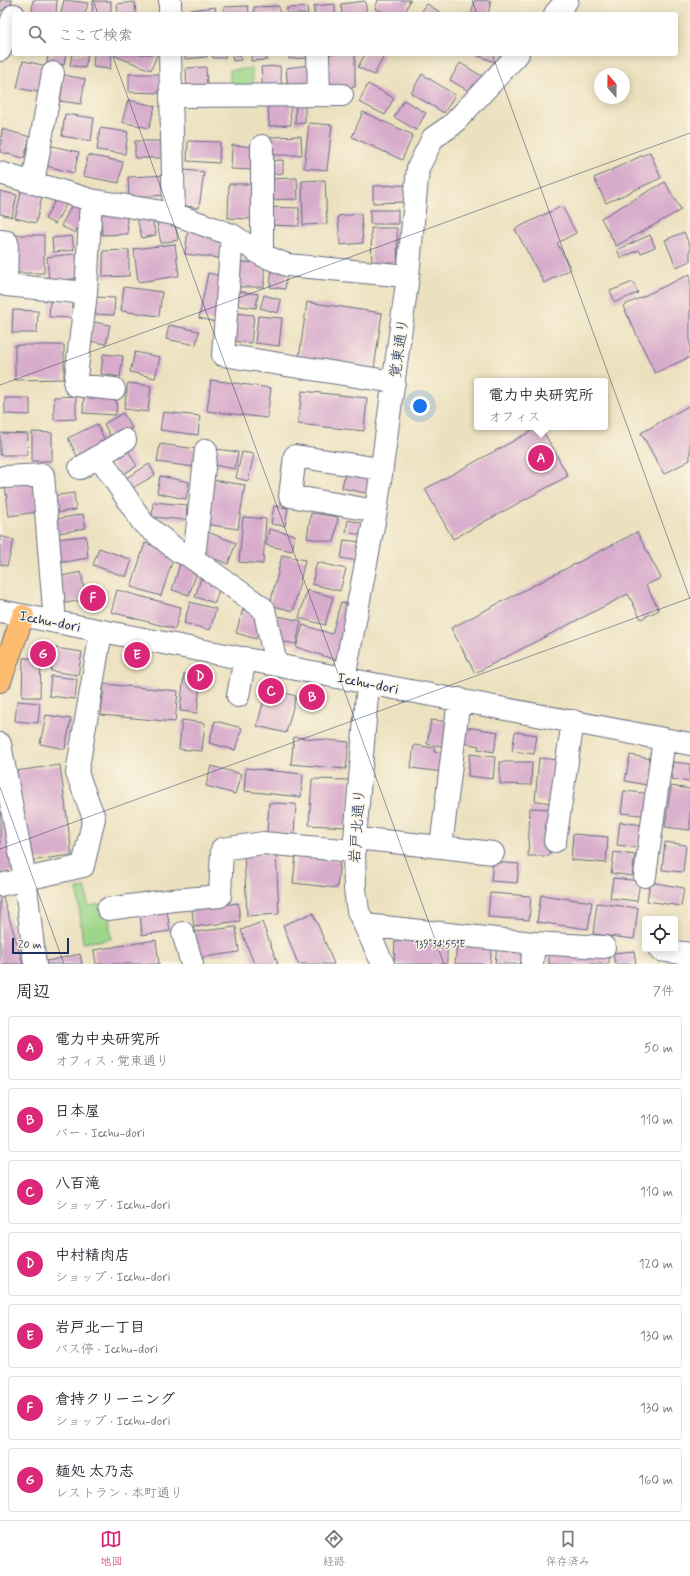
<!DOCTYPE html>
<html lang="ja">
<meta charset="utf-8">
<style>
body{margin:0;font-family:Mynerve,"Klee One",sans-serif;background:#f2f2f3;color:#2b2b33}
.controls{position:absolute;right:12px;bottom:12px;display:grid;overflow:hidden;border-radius:4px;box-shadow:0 2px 10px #0003}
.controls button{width:36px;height:36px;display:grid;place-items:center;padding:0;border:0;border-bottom:1px solid #e1e1e2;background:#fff;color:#2b2b33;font:20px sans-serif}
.compass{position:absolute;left:594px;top:68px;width:36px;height:36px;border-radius:50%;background:#fff;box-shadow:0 2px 10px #0003;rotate:340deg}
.scale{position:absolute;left:12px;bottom:10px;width:57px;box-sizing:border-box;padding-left:4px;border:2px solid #1b2f5e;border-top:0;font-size:11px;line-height:14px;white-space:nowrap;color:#1b2f5e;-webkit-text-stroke:3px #fcf5e5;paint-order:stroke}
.you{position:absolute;left:420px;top:406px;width:14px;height:14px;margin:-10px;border:3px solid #fff;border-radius:50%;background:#1a73e8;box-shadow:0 0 0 6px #1a73e833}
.badge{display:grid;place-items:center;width:26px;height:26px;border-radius:50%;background:#db2777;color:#fff;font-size:13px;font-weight:700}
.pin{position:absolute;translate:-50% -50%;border:2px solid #fff;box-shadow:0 1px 4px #0006}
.popup{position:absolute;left:474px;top:378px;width:134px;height:52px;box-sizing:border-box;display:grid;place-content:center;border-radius:4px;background:#fff;filter:drop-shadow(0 1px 3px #0005);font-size:13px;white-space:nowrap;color:#7c7c81}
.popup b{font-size:15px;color:#2b2b33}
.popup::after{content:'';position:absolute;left:50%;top:100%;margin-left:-8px;border:8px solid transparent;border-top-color:#fff}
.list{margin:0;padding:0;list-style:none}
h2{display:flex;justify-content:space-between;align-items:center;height:52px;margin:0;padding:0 16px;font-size:17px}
h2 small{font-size:13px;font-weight:400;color:#7c7c81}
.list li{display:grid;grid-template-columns:26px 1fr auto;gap:12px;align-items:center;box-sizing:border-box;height:64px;margin:0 8px 8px;padding:0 8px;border:1px solid #e1e1e2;border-radius:4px}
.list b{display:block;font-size:15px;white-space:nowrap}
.list p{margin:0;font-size:13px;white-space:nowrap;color:#7c7c81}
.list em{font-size:13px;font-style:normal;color:#7c7c81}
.icon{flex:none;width:22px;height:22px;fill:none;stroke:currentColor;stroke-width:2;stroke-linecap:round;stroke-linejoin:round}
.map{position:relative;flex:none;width:690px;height:964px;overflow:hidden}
.search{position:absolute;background:#fff;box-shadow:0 2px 10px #0003;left:12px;right:12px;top:12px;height:44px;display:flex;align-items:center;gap:10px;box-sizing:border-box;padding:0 14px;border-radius:4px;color:#7c7c81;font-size:15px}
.sheet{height:556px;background:#fff}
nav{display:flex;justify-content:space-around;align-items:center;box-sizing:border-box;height:56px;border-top:1px solid #e1e1e2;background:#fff;font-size:11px;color:#7c7c81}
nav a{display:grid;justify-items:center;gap:2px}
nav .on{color:#db2777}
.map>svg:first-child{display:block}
.green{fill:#9cd689;stroke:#5c8274}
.building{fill:#d8accc}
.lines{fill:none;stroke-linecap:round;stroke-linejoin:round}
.minor-casing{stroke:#646d80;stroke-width:24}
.major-casing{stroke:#646d80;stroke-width:24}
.minor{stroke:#fff;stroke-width:22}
.major{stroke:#fdbc70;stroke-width:22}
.ticks{fill:none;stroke:#1b2f5e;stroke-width:1;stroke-opacity:0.45}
.labels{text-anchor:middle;stroke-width:3;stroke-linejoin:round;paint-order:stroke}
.street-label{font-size:15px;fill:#1b2f5e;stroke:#fcf5e5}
.ticks-label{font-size:10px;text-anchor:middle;fill:#1b2f5e;stroke:#fcf5e5;stroke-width:3;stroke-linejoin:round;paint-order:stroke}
</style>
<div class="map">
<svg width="690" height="964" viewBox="0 0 690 964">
<rect width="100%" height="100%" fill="#fcf5e5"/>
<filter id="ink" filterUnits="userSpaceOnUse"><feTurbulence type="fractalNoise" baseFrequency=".025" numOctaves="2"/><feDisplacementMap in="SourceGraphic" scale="8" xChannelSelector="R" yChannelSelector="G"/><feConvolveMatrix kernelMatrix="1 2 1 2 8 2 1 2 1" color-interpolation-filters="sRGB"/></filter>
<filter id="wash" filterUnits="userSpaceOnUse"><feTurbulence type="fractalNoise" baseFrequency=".012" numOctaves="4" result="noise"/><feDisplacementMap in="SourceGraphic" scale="16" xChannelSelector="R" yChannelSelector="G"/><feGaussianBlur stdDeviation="0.9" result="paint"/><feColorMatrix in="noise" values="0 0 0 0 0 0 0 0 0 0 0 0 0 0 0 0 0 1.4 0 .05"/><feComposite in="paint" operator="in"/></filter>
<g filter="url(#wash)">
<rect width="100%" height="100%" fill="#ece1bf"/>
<path class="green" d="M252 68 254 96H229L230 70Z
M86 888 88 906 108 903 111 939 83 943 77 889Z"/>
<g id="blocks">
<path class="building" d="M0 0H12L10 12 0 10Z
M33 0H57L56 14H32Z
M64 0 88 3 85 14H61Z
M378 0H410L405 14H390L375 9Z
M475 0 491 1 488 14H471Z
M93 1H111V14H92Z
M365 1 367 14H342L341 4Z
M135 2 136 14H118L117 4Z
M335 4V14H314V6Z
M427 4 443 14H420Z
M248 6 249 14H224V7Z
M279 6V14H254V7Z
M215 7 216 14H190V10Z
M307 7 308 14H287V8Z
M48 54H66L64 65 47 63Z
M72 54H88L85 68 70 65Z
M94 54H112L110 69 93 67Z
M116 54H155L157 55 151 70 115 56Z
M185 54H207V57L185 59Z
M212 54H225V58H213Z
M232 54H240L241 60 233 61Z
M251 54H266L267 60 251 61Z
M289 54H306L307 58 289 59Z
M326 54H355V87L326 88Z
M365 54H380L384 56 374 75 358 67Z
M474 54H503L495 62Z
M23 61 48 66 42 93 17 88Z
M460 63 482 76 472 93 450 80Z
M310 65 312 88 288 90 286 68Z
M280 66 282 91 263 93 261 67Z
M206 67 207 88 187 90 186 68Z
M129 74H160L159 93 129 92Z
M422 74 455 95 444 113 411 93Z
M64 75 85 79 81 104 60 101Z
M368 84 394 98 385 115 359 102Z
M128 100 155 106 149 128 122 122Z
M296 100 305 101V123L295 124Z
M404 100 426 113 416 130 394 117Z
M290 101 291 125 269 126 268 102Z
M363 112 413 135 402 160 352 137Z
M65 114 94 118 91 141 62 136Z
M309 123 332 125 327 170 304 168Z
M100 128 128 132 125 154 97 150Z
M2 129 30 137 24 158 0 152Z
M301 136 302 155H271V137Z
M135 141H165V158H135Z
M188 141 220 142 219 163 187 161Z
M48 145 79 152 74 173 43 165Z
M232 145 256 147 254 170 231 169Z
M650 152 661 178 606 203 594 178Z
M88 155 123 162 119 183 83 176Z
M283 160V173L268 175 266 161Z
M185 170 204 172 199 208 180 205Z
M168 175 169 195 129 197 128 177Z
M297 178 298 199 269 200 268 179Z
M325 180 327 224 303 225 302 181Z
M665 182 681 210 616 246 601 218Z
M23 184 44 188 36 223 15 218Z
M229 184H253L252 219 228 218Z
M407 185V202L373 203V186Z
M0 191 17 195 12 217 0 214Z
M60 192 70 198 55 224 45 219Z
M73 203 87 210 75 233 61 226Z
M562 206 576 233 557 243 571 269 544 283 515 229Z
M264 207 299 208V226L264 225Z
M370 210H398V224H370Z
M126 212 128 234 102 235 101 214Z
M361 214 363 243 340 245 338 216Z
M151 215 156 235 142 238 137 219Z
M174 219 178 240 161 243 157 223Z
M371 228H397L398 269H372Z
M188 230 222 235 219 258 185 254Z
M684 232 690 247V261L676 267 665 240Z
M16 235H44V273H17Z
M650 235 655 247 641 253 639 250 621 258 617 250Z
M72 236 74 250 53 252 52 238Z
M175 244 179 276 138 282 134 249Z
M129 250V276L103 277V251Z
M81 253 83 278 49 281 47 257Z
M240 262 264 263V287H238Z
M272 268 287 270 285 289 270 287Z
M208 273 225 277 216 322 199 318Z
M690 274V357L655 373 623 306Z
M633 282 638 293 615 302 610 291Z
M124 287 162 292 159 316 121 311Z
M236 291 258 294 256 308 234 305Z
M264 295 281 300 278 313 260 308Z
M95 297 115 298 114 315 94 314Z
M50 301 74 302 73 318 49 317Z
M307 302 382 313 374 369 299 358Z
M13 310 38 311 37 333H12Z
M234 313 254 315 251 343 232 341Z
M258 316 282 318 279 346 255 343Z
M93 322 110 325 106 344 90 341Z
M169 325 199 331 196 345 166 339Z
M15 345H64V379L15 380Z
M135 352 160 357 155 378 130 372Z
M103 354 123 356 120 377 101 374Z
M211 380 271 388 267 418 207 411Z
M128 383 151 386 148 412 124 409Z
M302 391 367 398 364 431 298 424Z
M84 392 117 394 116 415 83 413Z
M76 396V419L54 420V397Z
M5 398H30V415L5 414Z
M690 405V460L664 474 641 433Z
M163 412 200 416 198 435 160 430Z
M123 413 132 428 112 439 104 424Z
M97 424 108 447 79 460 68 438Z
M539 427H541L568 476 453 539 425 489Z
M32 432 52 433V461H32Z
M0 433 28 434 27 455H0Z
M160 444 196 449 194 467 157 462Z
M127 449 137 466 120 476 110 458Z
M216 449 238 452 235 469 214 465Z
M242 452 254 454 248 481 236 478Z
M149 464 155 475 129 490 123 480Z
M346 468 374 474 370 494 342 488Z
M160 476 189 482 186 499 157 493Z
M212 480 245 485 238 529 205 524Z
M33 482 37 512 9 516 5 486Z
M74 493 76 510 54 513 52 496Z
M153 502 187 505 186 520 152 517Z
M274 506 288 508 285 526 271 524Z
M311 513 338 517 334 542 307 538Z
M83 514 86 528 54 534 52 520Z
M243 517 266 519 263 564 239 562Z
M348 520 365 524 362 535 346 532Z
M269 529 295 535 292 551 266 545Z
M205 531 236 543 228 564 197 552Z
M637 532 661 578 646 585 659 610 641 619 628 594 475 673 451 628Z
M0 536 14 540 7 566 0 564Z
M86 536 88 558 58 563 55 539Z
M344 540 360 542 357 561 341 558Z
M145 543 175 553 161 596 131 587Z
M99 548 132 560 126 577 93 565Z
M282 555 305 560 293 611 270 605Z
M317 562 346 569 340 591 312 584Z
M180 564 198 569 189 595 172 590Z
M81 572 86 599 62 604 57 577Z
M202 575 221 582 215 603 195 597Z
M117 590 181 607 175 629 111 612Z
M307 590 333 597 325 625 299 618Z
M190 602 216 609 210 630 184 623Z
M341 602 355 606 339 661 296 647 303 625 332 634Z
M243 609 263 616 256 639 236 633Z
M278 616 301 621 296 644 280 641 276 627Z
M55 648 82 652 78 675 51 671Z
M23 658H41L40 697H22Z
M184 674 201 675 197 713 180 711Z
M51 676 77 679 75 699 49 696Z
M104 684 178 691 175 722 101 715Z
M267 688 296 696 286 733 257 726Z
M17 701 40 703 38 723 15 721Z
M46 715 71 719 65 749 40 744Z
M182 720 205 723 202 751 179 749Z
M431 720 450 722 447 747 427 744Z
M215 721 242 728 235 750 209 743Z
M467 727 498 732 494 752 478 749 479 746 463 743Z
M515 732 537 735 534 754 512 751Z
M294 737 349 742 346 769 291 764Z
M414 745 435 748 434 752 445 753 443 772 411 768Z
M470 754 495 757 493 779 468 776Z
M630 755 657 760 652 786 625 781Z
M539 758 558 760 553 803 535 801Z
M500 762H532L531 785 500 784Z
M673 762 690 764V782L671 779Z
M60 765 72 855 28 861 15 771Z
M211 766 241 774 235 794 206 786Z
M246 768 303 774 301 797 244 791Z
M312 779 349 780 347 827 309 825Z
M671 786 690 789V830L665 827Z
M624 791 652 794 650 816 621 813Z
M269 803 296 804 294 834 267 833Z
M0 808 18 869 0 875Z
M530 808 551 809 549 856H528Z
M620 822 643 825 640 848 617 845Z
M573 834 608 837 606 863 571 860Z
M665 842 686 845 683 872 662 870Z
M276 852 279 914 247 916 244 854Z
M614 852 635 855 632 876 611 873Z
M296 855 340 861 337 888 293 883Z
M493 862 519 864 517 883 491 881Z
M613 878 640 881 637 901 610 898Z
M650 882 684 888 681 906 647 901Z
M490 893 531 896 529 920 488 917Z
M2 894 23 964H0V895Z
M541 895 592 902 588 929 537 922Z
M238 903 240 921 194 927 192 910Z
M597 903 638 908 634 939 593 934Z
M167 910 170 931 142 935 140 913Z
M313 913 334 964H298L283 925Z
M262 922 278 964H254L241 930Z
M236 927 239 952 198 958 195 932Z
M156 940 159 964H96L94 950Z
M395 940 447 942V964H394Z
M457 942 492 946 490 964H455Z
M497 945 526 948 524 964H495Z
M634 951 636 964H615L613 953Z
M609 952V964H549V953Z
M80 954 82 964H42V962Z"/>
</g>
</g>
<g filter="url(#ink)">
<use href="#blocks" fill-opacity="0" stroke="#646d80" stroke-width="1"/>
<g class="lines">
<defs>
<path id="minor" d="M170 14V0
M555 14 567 0
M0 50 14 15
M170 54 174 214
M318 54 319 95
M171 96 342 95
M262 146V255
M0 173 91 200 174 214 232 235 262 255 287 265 408 276
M33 183 53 73
M91 200 86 293 75 385 114 389
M232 235 223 355 394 382
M0 241 7 242 6 285 86 293
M99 456 143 523 178 551 188 555 264 609 276 664
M80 468 125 440
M4 477 43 475 55 622
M376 511 290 496 295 456 380 469
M188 555 195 549 206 450
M0 611 368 683 690 744
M344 678 376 511 408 276 418 168 433 138 452 125 518 54
M368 683 354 851 355 889 358 911 383 964
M238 696 245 658
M0 744 25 878 35 964
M355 838 441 847 459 699
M555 841 573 721
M441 847 493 853
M645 876 664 739
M0 885 83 866 94 818 77 773 101 632
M108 909 173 900 220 896 222 849 263 843 354 851
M365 925 534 943 604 947
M183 933 192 964
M660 950 690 954
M532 964 534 943"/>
<path id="major" d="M0 681 23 616"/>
</defs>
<use href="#minor" class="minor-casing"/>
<use href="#major" class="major-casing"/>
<use href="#minor" class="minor"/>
<use href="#major" class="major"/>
</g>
</g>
<path class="ticks" d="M93 0 98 14M472 0 477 14M112 54 444 964M492 54 690 599M0 385 690 133M0 787 64 964M0 849 690 598"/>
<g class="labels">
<g class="street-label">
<text transform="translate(399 348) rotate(-82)" y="5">覚東通り</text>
<text transform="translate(50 621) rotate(11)" y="5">Icchu-dori</text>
<text transform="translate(368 683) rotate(11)" y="5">Icchu-dori</text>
<text transform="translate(357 826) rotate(-86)" y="5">岩戸北通り</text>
</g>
</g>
<g class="ticks-label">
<text x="440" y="948">139°34'55"E</text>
</g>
</svg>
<div class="controls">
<button><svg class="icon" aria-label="locate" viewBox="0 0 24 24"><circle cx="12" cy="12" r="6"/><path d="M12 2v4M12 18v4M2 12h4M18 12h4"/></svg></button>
</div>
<svg class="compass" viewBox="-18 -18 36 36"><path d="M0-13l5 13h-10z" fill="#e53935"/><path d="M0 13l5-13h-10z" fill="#7c7c81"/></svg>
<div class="scale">20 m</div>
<div class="you"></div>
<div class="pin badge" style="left:541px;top:458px">A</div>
<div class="popup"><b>電力中央研究所</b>オフィス</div>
<div class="pin badge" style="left:312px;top:697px">B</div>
<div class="pin badge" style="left:271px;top:691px">C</div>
<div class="pin badge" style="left:200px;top:677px">D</div>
<div class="pin badge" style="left:137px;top:655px">E</div>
<div class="pin badge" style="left:93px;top:598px">F</div>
<div class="pin badge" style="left:43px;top:654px">G</div>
<div class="search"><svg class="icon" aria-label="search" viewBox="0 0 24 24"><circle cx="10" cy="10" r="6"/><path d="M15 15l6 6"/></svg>ここで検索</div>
</div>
<section class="sheet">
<h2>周辺<small>7件</small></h2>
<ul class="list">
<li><span class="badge">A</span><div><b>電力中央研究所</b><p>オフィス · 覚東通り</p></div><em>50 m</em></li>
<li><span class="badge">B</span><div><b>日本屋</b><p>バー · Icchu-dori</p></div><em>110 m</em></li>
<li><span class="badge">C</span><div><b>八百滝</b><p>ショップ · Icchu-dori</p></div><em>110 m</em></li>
<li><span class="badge">D</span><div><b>中村精肉店</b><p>ショップ · Icchu-dori</p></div><em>120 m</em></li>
<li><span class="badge">E</span><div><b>岩戸北一丁目</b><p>バス停 · Icchu-dori</p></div><em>130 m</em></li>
<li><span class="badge">F</span><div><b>倉持クリーニング</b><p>ショップ · Icchu-dori</p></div><em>130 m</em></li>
<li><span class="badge">G</span><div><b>麺処 太乃志</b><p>レストラン · 本町通り</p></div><em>160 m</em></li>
</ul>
</section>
<nav>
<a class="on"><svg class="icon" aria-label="map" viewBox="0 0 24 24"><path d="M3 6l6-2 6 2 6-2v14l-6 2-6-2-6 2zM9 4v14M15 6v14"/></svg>地図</a>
<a><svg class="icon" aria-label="directions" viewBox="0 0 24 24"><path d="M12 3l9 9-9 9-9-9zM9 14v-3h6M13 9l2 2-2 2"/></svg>経路</a>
<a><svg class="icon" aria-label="saved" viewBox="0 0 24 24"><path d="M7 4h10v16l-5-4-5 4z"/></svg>保存済み</a>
</nav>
